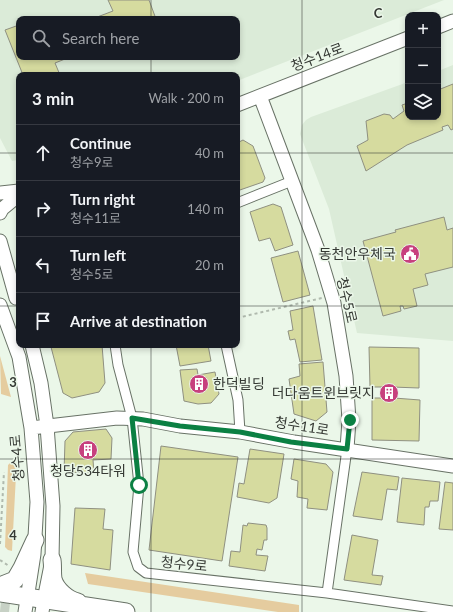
<!DOCTYPE html>
<meta charset="utf-8">
<style>
body{margin:0;font-family:Lato,"Noto Sans KR",sans-serif;background:#242831;color:#f1f3f6}
.controls{position:absolute;right:12px;top:12px;display:grid;overflow:hidden;border-radius:8px;box-shadow:0 2px 6px #0003}
.controls button{width:36px;height:36px;display:grid;place-items:center;padding:0;border:0;border-bottom:1px solid #363941;background:#171b24;color:#f1f3f6;font:20px sans-serif}
.stop{position:absolute;width:12px;height:12px;margin:-9px;border:3px solid #0b8043;border-radius:50%;background:#fff}
.stop.end{background:#0b8043;border-color:#fff;box-shadow:0 1px 4px #0008}
.list{margin:0;padding:0;list-style:none}
h2{display:flex;justify-content:space-between;align-items:center;height:52px;margin:0;padding:0 16px;font-size:17px}
h2 small{font-size:13px;font-weight:400;color:#9ea1a6}
.list li{display:grid;grid-template-columns:26px 1fr auto;gap:12px;align-items:center;box-sizing:border-box;height:56px;padding:0 16px;border-top:1px solid #363941}
.list b{display:block;font-size:15px;white-space:nowrap}
.list p{margin:0;font-size:13px;white-space:nowrap;color:#9ea1a6}
.list em{font-size:13px;font-style:normal;color:#9ea1a6}
.icon{flex:none;width:22px;height:22px;fill:none;stroke:currentColor;stroke-width:2;stroke-linecap:round;stroke-linejoin:round}
.map{position:relative;flex:none;width:453px;height:612px;overflow:hidden}
.search{position:absolute;background:#171b24;box-shadow:0 2px 6px #0003;left:16px;top:16px;width:224px;height:44px;display:flex;align-items:center;gap:10px;box-sizing:border-box;padding:0 14px;border-radius:8px;color:#9ea1a6;font-size:15px}
.panel{position:absolute;background:#171b24;box-shadow:0 2px 6px #0003;left:16px;top:72px;width:224px;height:276px;border-radius:8px}
.map>svg:first-child{display:block}
.built{fill:#dbebd8;fill-rule:evenodd}
.green{fill:#e5cc9f}
.building{fill:#d6db9f;stroke:#8f9081}
.lines{fill:none;stroke-linecap:round;stroke-linejoin:round}
.highway-tunnel{stroke:#c7d1c5;stroke-width:17;stroke-dasharray:17 8;stroke-linecap:butt}
.street-casing{stroke:#687266;stroke-width:11}
.secondary-casing{stroke:#687266;stroke-width:15}
.highway-casing{stroke:#687266;stroke-width:19}
.path{stroke:#b0baae;stroke-width:2;stroke-dasharray:3 3;stroke-linecap:butt}
.street{stroke:#fff;stroke-width:9}
.secondary{stroke:#fff;stroke-width:13}
.highway{stroke:#fff;stroke-width:17}
.route{stroke:#0b8043;stroke-width:5}
.grid{fill:none;stroke:#353934;stroke-width:1;stroke-opacity:0.55}
.labels{text-anchor:middle;stroke-width:3;stroke-linejoin:round;paint-order:stroke}
.street-label{font-size:14px;fill:#353934;stroke:#ebf7e9}
.poi-label{font-size:14px;fill:#353934;stroke:#ebf7e9;text-anchor:end}
.grid-label{font-size:13px;text-anchor:middle;font-weight:bold;fill:#353934;stroke:#ebf7e9;stroke-width:3;stroke-linejoin:round;paint-order:stroke}
</style>
<div class="map">
<svg width="453" height="612" viewBox="0 0 453 612">
<rect width="100%" height="100%" fill="#ebf7e9"/>
<path class="built" d="M0 0H444L237 81V75H19V160L12 161 0 138ZM19 19H237V57H19Z
M453 65V341L357 333 329 209 300 134 302 125 306 120 311 117 408 82V117H438V71Z"/>
<path class="green" d="M0 356 11 397 1 394Z
M17 456 12 551 8 550 5 547 8 465Z
M85 573 299 605V612H278L88 584Z"/>
<path class="building" d="M108 0H149L156 19H92L113 11Z
M19 25V57H70L55 63 60 75H23L5 30Z
M453 84V129L451 130 448 125 442 127 443 130 407 145 366 171 357 146 368 140 366 121 384 114 390 115 393 119 404 111 402 105 408 103V117H438V90Z
M243 140 253 146 265 178 263 182 237 191V143Z
M273 204 281 207 293 245 275 251 270 238 259 241 250 212Z
M444 217 447 230 453 228V267L425 274 428 285 413 289 417 306 404 309 403 306H400L401 311 383 316 363 241 396 232 395 230Z
M298 251 310 295 283 302 271 258Z
M313 306 322 360 300 362 295 339 290 340 288 331 293 330 290 311Z
M57 345H102L105 383 99 392 72 398 63 393 51 347Z
M176 345H208L211 361 180 366Z
M369 347 419 348V388L392 387 394 398 420 400 419 441 372 440V398H385L386 387H370Z
M323 362 327 412 316 421 294 414 289 379 300 376 299 364Z
M197 369 198 375 215 372 219 394 211 403 198 404 184 401 180 370Z
M106 429 112 438 111 459 93 460 94 473 64 472 65 441 73 432Z
M161 446 238 457 222 561 149 550Z
M250 449 284 454 277 498 269 503 237 497 239 483 244 484Z
M294 459 326 464 333 472 327 510 307 508 308 499 297 497 298 481 291 479Z
M362 472 399 477 397 490 387 489 382 520 353 516Z
M402 478 440 482 438 501H430L429 507H425L424 525 397 522Z
M445 482 453 483V530L439 529Z
M75 508 105 509 103 529 113 530 110 570 71 564Z
M248 523 266 525 267 528V540H264L262 550 257 549 256 555 268 556 265 571 229 566 231 551 240 552 243 525 247 526Z
M352 535 378 540 372 575 383 576 381 585 344 580Z"/>
<g class="lines">
<path class="highway-tunnel" d="M0 611 9 612"/>
<defs>
<path id="street" d="M237 203 292 181
M115 345 118 365 132 418 139 485 133 552 138 567 146 573 327 593 453 611
M226 345 238 400 240 432
M327 593 347 449"/>
<path id="secondary" d="M438 27 453 21
M260 96 318 250 334 303 346 376 349 420 347 449
M237 105 408 38
M0 193 19 191
M0 213 2 209 19 195
M0 241 16 298
M0 305 19 357 31 428 37 502 34 554 25 612
M32 345 41 383 47 426 53 506 52 560 44 600 42 612
M31 428 117 418 143 419 180 426 240 432 294 442 453 466"/>
<path id="highway" d="M52 560C53 566 52 573 53 579 56 590 68 600 78 602
M0 586 15 580 22 568 35 540
M0 593 126 612"/>
</defs>
<use href="#street" class="street-casing"/>
<use href="#secondary" class="secondary-casing"/>
<use href="#highway" class="highway-casing"/>
<path class="path" d="M237 318 322 298
M0 544 4 472
M0 560 9 566"/>
<use href="#street" class="street"/>
<use href="#secondary" class="secondary"/>
<use href="#highway" class="highway"/>
</g>
<g class="lines">
<path class="route" d="M139 485 132 418 180 426 240 432 291 442 347 449 350 420"/>
</g>
<path class="grid" d="M151 0V19M302 0V612M151 57V75M0 153H19M237 153H453M0 306H19M237 306H453M151 345V612M0 459H453"/>
<defs>
<symbol id="civic-disc" viewBox="-11 -11 22 22"><circle r="9.5" fill="#c7407e" stroke="#ebf7e9"/><path d="M-.6-6.5H3V-4.5H.6V-3L4-1V1h2V6H-6V1h2V-1L-.6-3ZM-1.2 2.5V6h2.4V2.5Z" fill="#fff"/></symbol>
<symbol id="building-disc" viewBox="-11 -11 22 22"><circle r="9.5" fill="#c7407e" stroke="#ebf7e9"/><path d="M-4-6H4V6H1V3H-1V6H-4ZM-2.5-4.3h1.7v1.8h-1.7ZM.8-4.3h1.7v1.8H.8ZM-2.5-1h1.7V.8h-1.7ZM.8-1h1.7V.8H.8Z" fill="#fff"/></symbol>
</defs>
<g fill-rule="evenodd">
<use href="#civic-disc" x="399" y="243" width="22" height="22"/>
<use href="#building-disc" x="188" y="373" width="22" height="22"/>
<use href="#building-disc" x="378" y="382" width="22" height="22"/>
<use href="#building-disc" x="77" y="439" width="22" height="22"/>
</g>
<g class="labels">
<g class="street-label">
<text transform="translate(317 57) rotate(-21)" y="5">청수14로</text>
<text transform="translate(347 300) rotate(77)" y="5">청수5로</text>
<text transform="translate(302 426) rotate(9)" y="5">청수11로</text>
<text transform="translate(17 458) rotate(-95)" y="5">청수4로</text>
<text transform="translate(184 564) rotate(6)" y="5">청수9로</text>
</g>
<g class="poi-label">
<text x="396" y="259">동천안우체국</text>
<text x="213" y="389" text-anchor="start">한덕빌딩</text>
<text x="375" y="398">더다움트윈브릿지</text>
<text x="88" y="476" text-anchor="middle">청당534타워</text>
</g>
</g>
<g class="grid-label">
<text x="378" y="18">C</text>
<text x="13" y="387">3</text>
<text x="13" y="540">4</text>
</g>
</svg>
<div class="controls">
<button>+</button>
<button>−</button>
<button><svg class="icon" aria-label="layers" viewBox="0 0 24 24"><path d="M12 4l9 5-9 5-9-5zM3 14l9 5 9-5"/></svg></button>
</div>
<div class="stop" style="left:139px;top:485px"></div>
<div class="stop end" style="left:350px;top:420px"></div>
<div class="search"><svg class="icon" aria-label="search" viewBox="0 0 24 24"><circle cx="10" cy="10" r="6"/><path d="M15 15l6 6"/></svg>Search here</div>
<section class="panel">
<h2>3 min<small>Walk · 200 m</small></h2>
<ul class="list">
<li><svg class="icon" aria-label="ahead" viewBox="0 0 24 24"><path d="M12 20V5M6 11l6-6 6 6"/></svg><div><b>Continue</b><p>청수9로</p></div><em>40 m</em></li>
<li><svg class="icon" aria-label="right" viewBox="0 0 24 24"><path d="M7 20v-9h11M14 6l5 5-5 5"/></svg><div><b>Turn right</b><p>청수11로</p></div><em>140 m</em></li>
<li><svg class="icon" aria-label="left" viewBox="0 0 24 24"><path d="M17 20v-9H6M10 6l-5 5 5 5"/></svg><div><b>Turn left</b><p>청수5로</p></div><em>20 m</em></li>
<li><svg class="icon" aria-label="arrive" viewBox="0 0 24 24"><path d="M6 21V4h12l-3 4 3 4H6"/></svg><div><b>Arrive at destination</b></div></li>
</ul>
</section>
</div>
